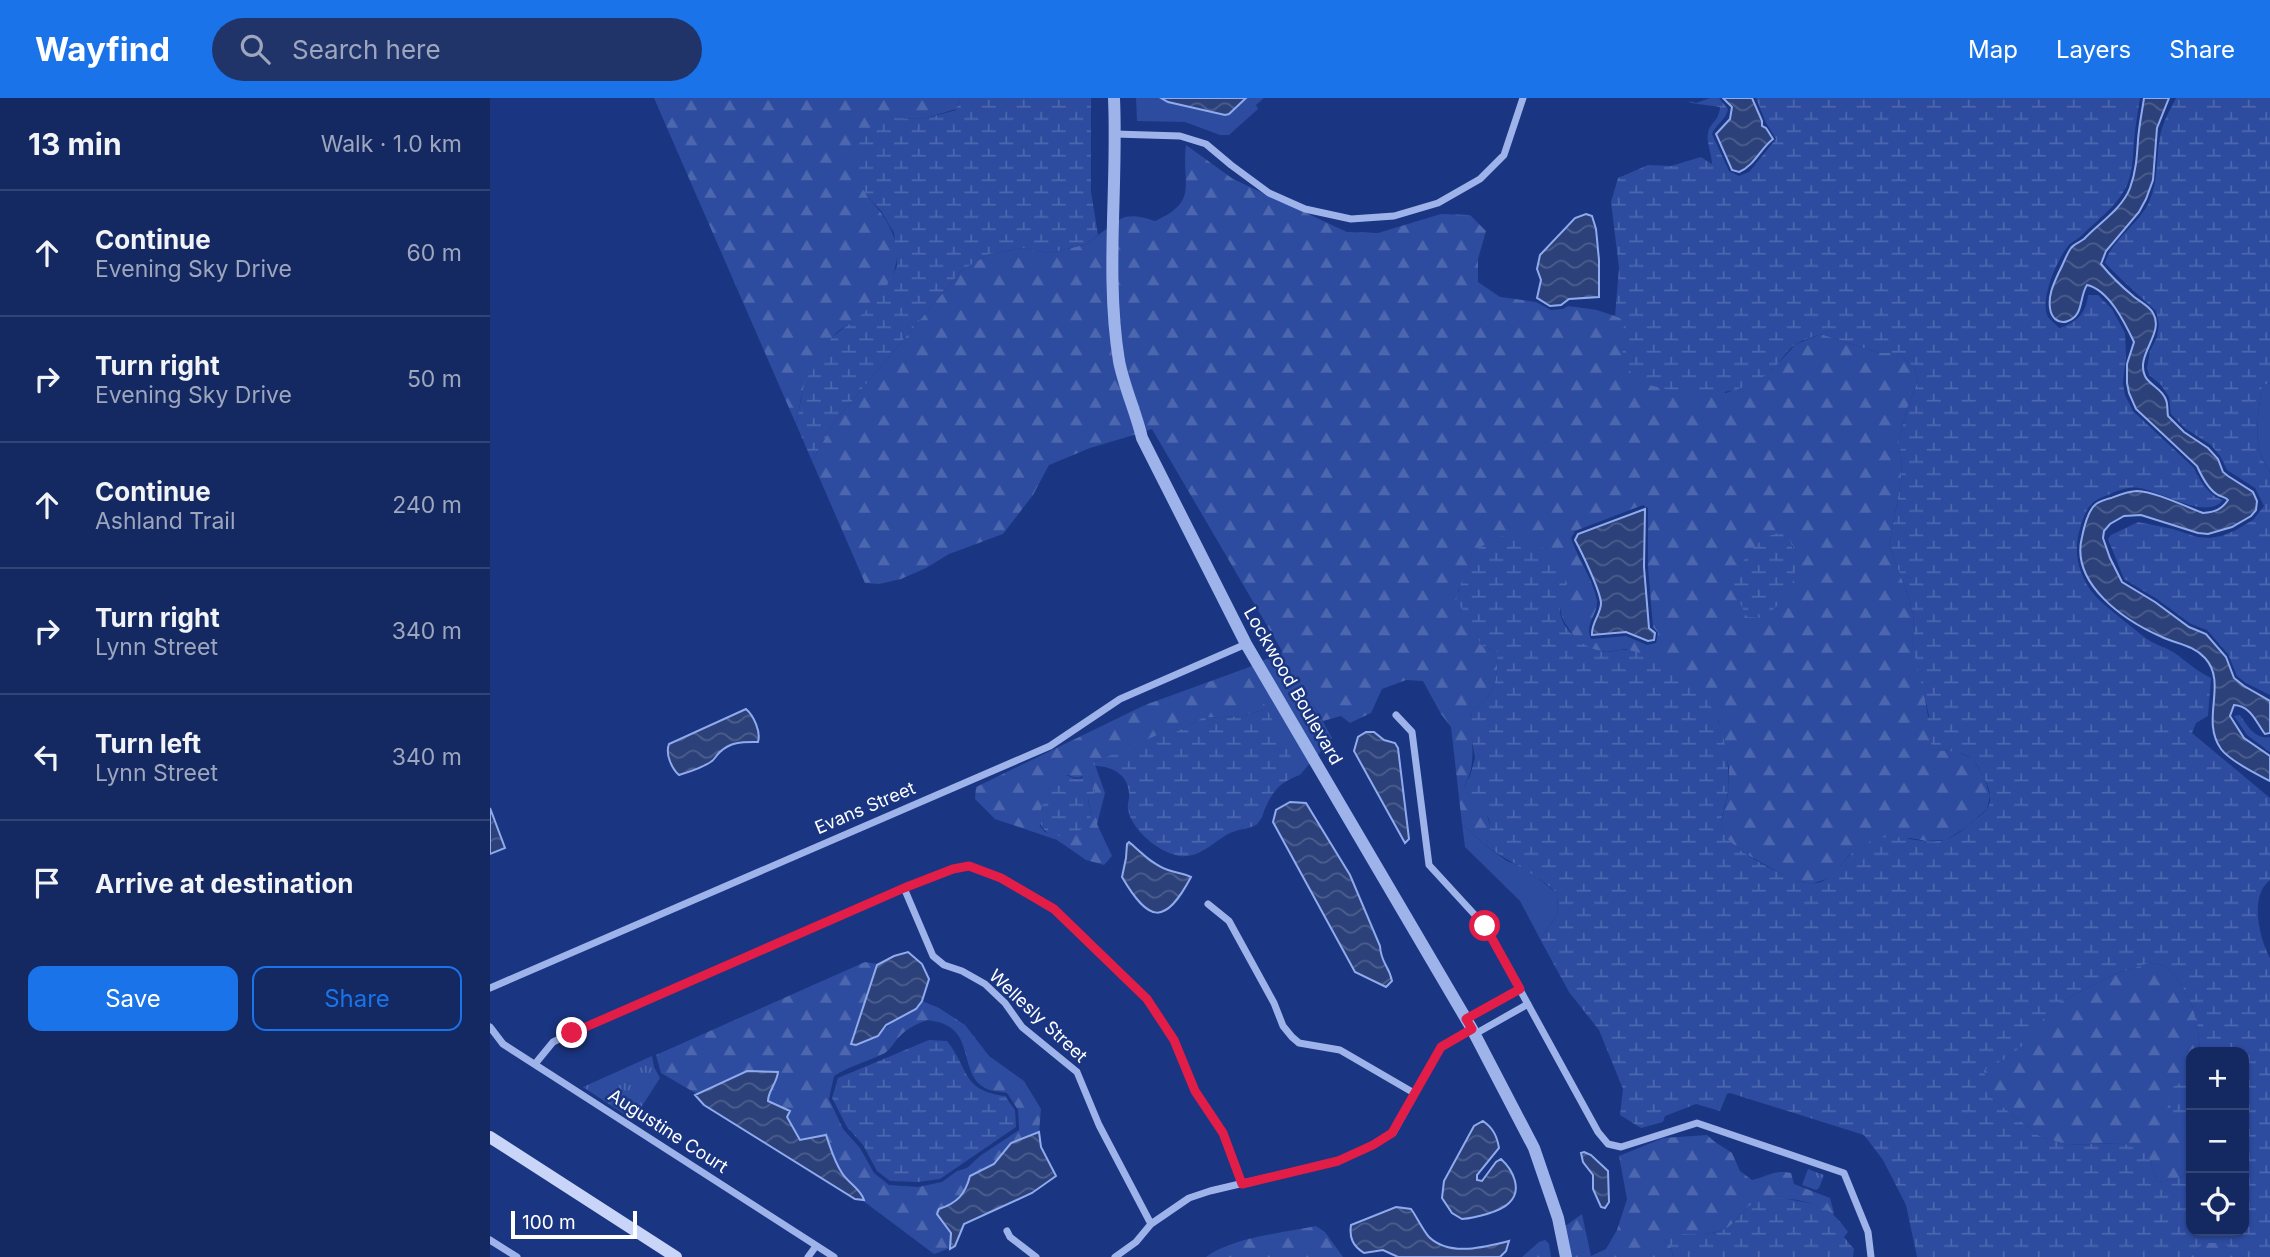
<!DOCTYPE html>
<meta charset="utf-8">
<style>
body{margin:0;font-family:Inter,sans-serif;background:#21346a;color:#f1f3f6}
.controls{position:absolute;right:21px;bottom:21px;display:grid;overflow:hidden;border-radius:14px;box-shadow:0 2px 5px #0004}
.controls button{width:63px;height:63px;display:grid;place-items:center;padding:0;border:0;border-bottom:2px solid #334476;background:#142861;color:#f1f3f6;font:35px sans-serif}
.scale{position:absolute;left:21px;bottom:18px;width:126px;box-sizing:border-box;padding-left:7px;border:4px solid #fff;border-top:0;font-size:19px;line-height:24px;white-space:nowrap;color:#fff;-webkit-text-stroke:5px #1a3581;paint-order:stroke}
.stop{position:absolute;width:21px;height:21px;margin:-16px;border:5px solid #e11d48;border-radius:50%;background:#fff}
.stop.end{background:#e11d48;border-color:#fff;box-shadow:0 2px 7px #0008}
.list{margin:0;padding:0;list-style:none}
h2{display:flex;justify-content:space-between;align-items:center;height:91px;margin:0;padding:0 28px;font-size:30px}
h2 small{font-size:23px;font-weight:400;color:#9da6bd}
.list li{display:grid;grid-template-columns:46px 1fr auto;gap:21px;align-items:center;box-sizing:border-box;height:126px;padding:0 28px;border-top:2px solid #334476}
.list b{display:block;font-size:26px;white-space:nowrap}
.list p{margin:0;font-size:23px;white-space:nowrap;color:#9da6bd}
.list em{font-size:23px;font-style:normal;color:#9da6bd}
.actions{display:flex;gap:14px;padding:21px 28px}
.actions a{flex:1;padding:16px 0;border:2px solid #1a73e8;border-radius:14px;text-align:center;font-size:24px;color:#1a73e8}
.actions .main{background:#1a73e8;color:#fff}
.icon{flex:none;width:38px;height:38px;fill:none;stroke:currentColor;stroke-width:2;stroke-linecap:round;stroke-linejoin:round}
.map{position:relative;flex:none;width:1780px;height:1159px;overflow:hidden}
header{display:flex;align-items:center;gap:42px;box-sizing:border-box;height:98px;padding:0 35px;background:#1a73e8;color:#fff}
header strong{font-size:33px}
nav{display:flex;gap:38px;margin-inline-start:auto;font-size:24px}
.search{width:490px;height:63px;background:#21346a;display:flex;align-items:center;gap:18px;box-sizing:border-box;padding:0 24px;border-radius:38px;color:#9da6bd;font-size:26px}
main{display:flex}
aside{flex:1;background:#142861}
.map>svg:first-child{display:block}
.green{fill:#2d4ca0}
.forest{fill:url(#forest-firs);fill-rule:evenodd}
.wetland{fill:url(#wetland-marsh);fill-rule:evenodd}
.park{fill:url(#park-tufts)}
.water{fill:url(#water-waves);stroke:#90abed;stroke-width:2}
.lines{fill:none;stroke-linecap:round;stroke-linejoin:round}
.minor{stroke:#9db3ea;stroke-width:7}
.tertiary{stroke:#9db3ea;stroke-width:12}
.secondary{stroke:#c9d5f8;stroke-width:12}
.route{stroke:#e11d48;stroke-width:9}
.labels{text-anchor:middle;stroke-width:5;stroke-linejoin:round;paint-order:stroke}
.street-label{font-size:18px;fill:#fff;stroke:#1a3581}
</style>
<header>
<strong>Wayfind</strong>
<div class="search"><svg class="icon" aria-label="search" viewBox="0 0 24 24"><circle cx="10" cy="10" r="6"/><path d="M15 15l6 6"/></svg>Search here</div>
<nav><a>Map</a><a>Layers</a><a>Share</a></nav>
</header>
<main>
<aside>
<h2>13 min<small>Walk · 1.0 km</small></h2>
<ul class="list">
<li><svg class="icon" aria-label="ahead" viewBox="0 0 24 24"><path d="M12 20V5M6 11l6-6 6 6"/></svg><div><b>Continue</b><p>Evening Sky Drive</p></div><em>60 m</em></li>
<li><svg class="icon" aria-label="right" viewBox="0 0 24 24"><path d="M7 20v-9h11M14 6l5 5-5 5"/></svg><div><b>Turn right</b><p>Evening Sky Drive</p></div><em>50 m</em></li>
<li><svg class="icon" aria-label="ahead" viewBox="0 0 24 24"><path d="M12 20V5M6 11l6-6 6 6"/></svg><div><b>Continue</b><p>Ashland Trail</p></div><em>240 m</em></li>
<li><svg class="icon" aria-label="right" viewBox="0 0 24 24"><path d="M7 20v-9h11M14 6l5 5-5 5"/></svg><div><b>Turn right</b><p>Lynn Street</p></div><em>340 m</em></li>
<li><svg class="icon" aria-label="left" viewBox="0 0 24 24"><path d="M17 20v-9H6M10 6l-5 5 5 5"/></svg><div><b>Turn left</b><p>Lynn Street</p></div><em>340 m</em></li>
<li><svg class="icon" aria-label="arrive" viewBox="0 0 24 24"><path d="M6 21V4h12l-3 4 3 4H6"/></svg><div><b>Arrive at destination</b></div></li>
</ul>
<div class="actions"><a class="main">Save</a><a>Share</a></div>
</aside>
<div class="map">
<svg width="1780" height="1159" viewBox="0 0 1780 1159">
<defs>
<pattern id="forest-firs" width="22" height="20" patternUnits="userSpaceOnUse" patternTransform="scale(1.75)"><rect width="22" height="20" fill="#2d4ca0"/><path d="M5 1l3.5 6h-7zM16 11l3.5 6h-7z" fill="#4c67ae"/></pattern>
<pattern id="wetland-marsh" width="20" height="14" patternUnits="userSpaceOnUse" patternTransform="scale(1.75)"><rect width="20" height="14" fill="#2d4ca0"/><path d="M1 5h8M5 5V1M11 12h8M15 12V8" fill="none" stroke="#4c67ae"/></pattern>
<pattern id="park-tufts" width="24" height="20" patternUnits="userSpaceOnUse" patternTransform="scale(1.75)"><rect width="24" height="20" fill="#2d4ca0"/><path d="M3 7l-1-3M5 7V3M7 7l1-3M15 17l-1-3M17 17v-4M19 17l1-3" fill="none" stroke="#4c67ae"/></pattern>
<pattern id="water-waves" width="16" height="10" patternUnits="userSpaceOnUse" patternTransform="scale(1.75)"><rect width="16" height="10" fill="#2c4179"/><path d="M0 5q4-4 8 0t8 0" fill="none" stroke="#4c5e8d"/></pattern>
</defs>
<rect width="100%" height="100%" fill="#1a3581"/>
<path class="green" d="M646 0H671L678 4 735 17 739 16 756 0H774L766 7 768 11 739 37H730L695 24 647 23Z
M1780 285V374C1761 348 1768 318 1772 288Z
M793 553 842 640 827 658 772 563Z
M764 567 821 664 810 677 754 571Z
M972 726 996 748 1017 763 1035 770 1067 795 1068 816 1050 841 1030 803 975 749Z"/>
<path class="forest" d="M164 0H470L466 11 433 21 406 20 377 98C416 140 418 173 375 215 366 223 353 228 344 237 337 245 317 279 314 289 310 301 309 314 306 326Z
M696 47 743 81 857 134 888 135 951 116 980 117 996 133 988 161V184L1010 199 1046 204 1061 212 1073 211 1078 208 1107 212 1137 222 1236 295 1260 285 1282 272 1306 246 1331 236 1389 255H1408L1424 269 1428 283 1417 311 1409 342 1412 364 1411 384 1399 447 1416 492 1423 516 1424 533 1422 546 1430 573 1444 652 1466 653 1483 661 1495 681 1500 698 1497 711 1475 730 1456 742 1436 743 1420 740 1360 756 1340 780 1321 786 1301 781 1256 756 1236 741 1230 728 1238 696 1239 670 1228 622 1187 572 1136 551 1116 554 1101 551 1085 540 1073 522 1070 510 982 454 977 474 968 493 991 547 1007 554C1008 581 1006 598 982 613 979 645 989 660 974 690L997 717 1001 731 996 748 972 726 961 629 951 616 933 583 916 582 892 591 881 615 860 625 851 618 833 623 662 331 655 333C651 309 639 288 634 265 624 218 628 169 629 122 638 115 654 119 665 123 710 103 691 86 696 47ZM1153 407 1158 410V469L1163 529 1168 535 1166 545 1157 547 1136 538 1101 541C1094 526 1108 517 1107 503 1104 483 1087 459 1081 440L1085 433ZM1303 447V458L1250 505Z
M620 128 619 211 647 336 600 350 559 367 543 397 513 436 459 456 436 470 411 481 389 486 375 485 322 363 345 323 472 172 499 156 533 150 560 155 597 146Z
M754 571 777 611 751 618 712 620 678 639 604 664 615 695 607 726 622 758 614 767 596 762 567 742 505 721 485 701 486 689 655 607ZM599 673 605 694 598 700 601 716 567 736 555 734 550 728C555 706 555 686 578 677 588 682 591 680 599 673Z
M375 864 388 866 362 939 388 938C401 921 420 919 432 903L449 910 475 927 499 958 534 983 551 1011 549 1035 521 1045 504 1066 480 1078C475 1097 467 1105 449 1111L451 1123 461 1135 460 1150 444 1156 372 1102H373C371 1091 358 1085 352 1075 344 1063 341 1051 336 1037L310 1042 297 1019 277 1003C278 992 287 985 288 975L257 973 207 996 171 975 166 957ZM438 922C443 923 450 924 454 926 483 937 470 977 495 990 501 994 510 993 517 995L528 1012 529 1029V1032L490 1058 477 1070 467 1073 452 1084 428 1089 399 1087 384 1075 370 1050 353 1031 339 1001 344 978C361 967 378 964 395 955 401 951 404 944 409 939 418 930 426 926 438 922Z
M1659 865 1675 868 1690 884 1702 907 1707 924 1710 954H1701L1696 1035 1701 1039V1074L1687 1081 1667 1084 1660 1062 1631 1045 1577 1047 1549 1038 1498 997 1493 972 1517 960 1531 948 1564 907 1625 876Z
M1217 1037 1225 1044 1242 1055 1250 1073 1262 1082C1276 1079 1287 1071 1301 1075L1304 1086 1340 1100 1344 1115 1343 1117C1325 1101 1283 1095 1261 1107 1250 1113 1246 1127 1233 1132 1217 1138 1191 1137 1173 1140L1181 1148 1183 1159H1080L1074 1129 1092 1116 1101 1158 1116 1151 1127 1132 1137 1101 1129 1058 1173 1040Z
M826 1128 835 1134 853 1159H716C742 1139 793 1135 826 1128Z
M1055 1142 1059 1146 1061 1159H1032L1049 1144Z
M1714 1145H1734L1754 1159H1699Z"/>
<path class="wetland" d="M470 0H601V94L608 137 597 146 560 155 533 150 499 156 472 172 345 323 322 363 306 326 314 287 325 263 343 238 374 215 395 191 407 168 404 135 391 113 377 98 363 75 370 41 386 24 405 20 433 21 466 12Z
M1220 0H1229L1238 11C1236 22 1226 26 1222 36L1239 73 1249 78 1259 74 1286 41 1276 25 1266 0H1650C1648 14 1645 29 1644 43 1643 58 1643 77 1635 91 1625 110 1606 123 1591 138 1587 142 1581 144 1578 148 1567 162 1549 202 1558 219 1561 223 1566 226 1569 230 1586 225 1596 216 1598 197H1608L1622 211 1635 235 1636 257 1633 285 1635 297 1643 313 1704 370C1710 383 1719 398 1733 402 1717 423 1671 393 1649 390 1638 388 1627 393 1618 397 1600 403 1597 409 1591 427 1586 443 1585 457 1591 474 1597 489 1603 497 1616 508 1628 518 1640 528 1653 538 1662 546 1676 549 1686 556 1697 564 1708 574 1721 580L1718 618 1706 625 1702 635 1780 700V782C1759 798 1769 840 1780 860V1159H1754L1733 1145H1714L1699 1159H1427L1416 1107 1393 1062 1374 1037 1240 995 1237 996 1230 1013 1206 1006 1175 1018 1173 1024 1151 1030 1130 1017 1133 991 1109 932 1079 894 1050 841 1068 816 1067 795C1046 775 1020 765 996 748 1004 722 1001 712 974 704V690L980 678 985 660 980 631 982 613C1006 598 1008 581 1007 554L991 547 980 522 966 503C969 487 978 471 982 454L1008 439 1021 436 1031 437 1043 442 1064 460 1077 485C1075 493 1070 504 1070 511 1069 531 1098 554 1117 554 1124 554 1131 551 1138 552 1151 554 1176 565 1187 572 1227 597 1241 648 1238 693 1237 703 1230 720 1231 729 1234 750 1298 781 1317 785 1337 789 1347 770 1359 758 1364 752 1374 747 1381 743 1405 732 1430 748 1454 742 1463 740 1474 731 1481 725 1485 721 1493 716 1497 711 1506 697 1494 680 1487 667 1477 652 1460 653 1444 652L1434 629 1439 618 1422 546 1424 533 1423 516 1416 492 1399 447 1411 384 1412 364 1409 342 1417 311 1428 283 1424 269 1408 255H1389L1331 236C1323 239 1312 242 1306 246 1297 252 1291 263 1284 270 1255 297 1219 299 1182 292 1170 290 1152 287 1143 277 1130 261 1129 240 1136 222L1125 218 1129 170 1121 104 1128 80 1158 67 1181 68 1211 59 1222 66C1222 57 1216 43 1218 36 1219 25 1229 24 1230 9L1201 5 1199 3 1206 5ZM1659 865 1675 868 1690 884 1702 907 1707 924 1710 954H1754V1133H1701V1074L1687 1081 1667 1084 1660 1062 1653 1052 1631 1045 1578 1047 1549 1038 1498 997 1494 972 1517 960 1532 948 1564 907 1625 876Z
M1686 0H1780V285L1772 288C1768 318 1761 349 1780 374V597L1756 585 1747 578 1738 556 1717 532 1701 526 1667 501 1634 481 1618 441 1621 437 1648 424 1683 431 1707 439 1719 440 1731 438 1744 433 1763 422 1774 408 1765 390 1737 372 1730 358 1721 347 1696 331 1681 316 1679 299 1671 287 1659 277 1657 270 1660 253 1667 239 1669 227 1666 213 1633 183 1615 165C1622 141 1649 126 1659 104 1670 80 1665 54 1672 30 1675 20 1681 10 1686 0Z
M1291 435 1298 437C1314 474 1303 497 1273 520L1257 519 1250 505 1242 483C1253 463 1267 437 1291 435Z
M777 611 810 677C790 684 783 692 774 713 773 717 770 724 766 727 759 731 748 731 740 735 721 745 706 765 682 756 664 750 641 730 638 711 637 706 640 700 639 695 638 676 621 668 605 668L603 665 674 634 679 638 712 620 751 618Z
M1750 617C1757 628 1766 642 1780 639V654L1757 637 1744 618Z
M599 672 605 694 604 702 598 701C599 708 603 717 599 723 585 746 535 744 554 703 558 693 565 683 573 676L586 681 592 680 594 674Z
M439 942 457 943C480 972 471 992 515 998L525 1012 526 1029 450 1081 428 1084 400 1083 387 1073 373 1047 357 1029 342 1000 348 980Z
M1701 980V1039L1696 1035 1677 1003 1684 988Z
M1291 1100C1325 1106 1338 1105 1358 1134L1354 1139 1364 1151 1363 1159H1183L1181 1148 1173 1140V1135C1192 1136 1217 1139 1235 1131 1246 1126 1250 1115 1259 1108 1268 1101 1280 1100 1291 1100Z"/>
<path class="park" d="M162 958 164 969 170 980 143 1022 93 989Z
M1318 1071 1334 1077 1329 1090 1326 1092 1312 1087Z"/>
<path class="water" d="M671 0H756L739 16 735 17 678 4Z
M1233 0H1262L1272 23V28L1276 30 1283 41C1270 51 1264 68 1249 74L1242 72 1226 36 1240 21 1242 9Z
M1654 0H1679L1667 30 1663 82 1656 101 1649 114 1616 153 1611 166C1620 177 1631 188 1642 197 1648 203 1659 207 1663 215 1675 235 1645 257 1655 278 1659 287 1673 291 1676 302 1678 306 1677 313 1678 318L1694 334 1718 350 1728 361 1733 374 1738 378 1763 394 1767 403 1766 412 1761 418 1742 429 1718 436 1708 435 1651 417 1634 418 1620 426 1614 433 1613 440 1620 460 1632 484 1665 504 1699 529 1716 536 1736 559 1744 580 1754 588 1780 603V635L1775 636C1766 624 1761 608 1744 607L1740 618 1754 640 1780 658V683C1766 676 1740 663 1731 651 1710 622 1738 585 1715 560 1703 547 1687 546 1672 539 1635 523 1580 486 1592 439 1594 429 1598 412 1606 406 1610 403 1617 401 1621 400 1629 397 1639 393 1647 393 1666 394 1694 408 1713 415 1725 414 1731 412 1738 402 1736 399 1732 399 1728 397 1719 392 1711 377 1707 368L1646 311 1639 295 1637 285V266L1644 244C1635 225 1619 192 1597 187 1589 199 1594 217 1578 223 1568 227 1561 219 1560 210 1558 197 1564 185 1569 174 1573 167 1576 157 1581 150 1584 146 1590 144 1594 141 1609 125 1632 111 1640 90 1646 74 1647 58 1648 42 1649 28 1652 14 1654 0Z
M1096 116 1102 118 1106 131 1109 162V199L1079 201 1071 207 1060 208 1047 200 1051 182 1047 171 1050 157 1085 120Z
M1155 411 1154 469 1159 530 1165 535 1164 542 1158 543 1136 534 1102 537C1101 525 1111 516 1111 505 1110 492 1091 453 1085 442L1088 436Z
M256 611C264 618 271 634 268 644 254 644 241 643 230 654 228 655 224 662 222 663 214 669 199 674 189 677 182 671 175 656 179 646Z
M876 634H884L894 642 905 645 908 650 919 741 915 745 864 653 868 639Z
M800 704 816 705 860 777 890 848C891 866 899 867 902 883L896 889 865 874 783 724 786 712Z
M0 710 15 750 0 756Z
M639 744C651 754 663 767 678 772 686 775 693 775 701 779 675 828 659 825 632 779L636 760 637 746Z
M418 854 432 866 439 881 432 903 426 911 396 927 388 938 366 947 361 946 387 867 404 858Z
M257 973 288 974C287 985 278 993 278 1003L300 1013 297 1019 310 1042 336 1037C341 1051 344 1063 352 1075 358 1085 371 1091 374 1102L365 1101 214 1007 205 997Z
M993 1023C1003 1030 1007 1038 1009 1050L987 1077V1082L992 1083 1006 1064 1011 1061C1023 1072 1033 1092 1019 1105 1010 1114 985 1120 972 1121L962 1115 952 1100 954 1083 984 1028Z
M549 1034 551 1049 566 1078 542 1095 474 1126 465 1148 460 1151 461 1135 447 1116 449 1111C467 1105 475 1097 480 1078L504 1066 521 1045Z
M1094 1054 1101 1057 1118 1073 1119 1104 1115 1110 1111 1109 1103 1091V1077L1093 1064 1091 1055Z
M906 1109 921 1111C927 1119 932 1131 939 1139 960 1159 994 1149 1019 1143L1016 1153 1010 1159H908L893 1152 874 1155C863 1148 859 1140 861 1127Z"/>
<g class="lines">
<path class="minor" d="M625 36 690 38 716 46 741 67 779 95 815 111 861 121 904 118 948 105 990 81 1014 57 1033 0
M906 617 922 634 939 767 995 828 1108 1034 1118 1046 1131 1049 1207 1025 1354 1075 1378 1134 1381 1159
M414 790 443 858 454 867 472 873 495 886 515 905 532 929 587 974 609 1027 661 1126
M718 806 739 823 784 905 793 928 802 939 809 945 850 952 924 995
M0 890 560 648 630 601 756 546
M976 921 1030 891
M0 929 13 946 344 1159
M985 936 1038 906
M45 966 63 944 82 935 414 790 463 771 479 768 511 780 564 811 657 901 684 942 705 993 733 1035 752 1086
M517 1133 520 1139 546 1159
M0 1142 27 1159
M318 1159 326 1148
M625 1159 646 1144 661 1126 699 1100 720 1093 848 1063 883 1047 903 1035 951 949 982 931"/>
<path class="tertiary" d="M624 0C628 87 615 177 629 263 634 289 646 314 652 340L756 546 982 931 1044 1050 1068 1120 1076 1159"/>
<path class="secondary" d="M0 1039 186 1159"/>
</g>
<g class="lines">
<path class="route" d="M82 935 414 790 463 771 479 768 511 780 564 811 657 901 684 942 705 993 733 1035 752 1086 848 1063 883 1047 902 1035 951 949 982 931 976 921 1030 891 995 828"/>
</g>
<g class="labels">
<g class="street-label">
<text transform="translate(803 588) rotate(60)" y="6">Lockwood Boulevard</text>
<text transform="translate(375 710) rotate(-23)" y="6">Evans Street</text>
<text transform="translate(548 918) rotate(43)" y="6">Wellesly Street</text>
<text transform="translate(178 1033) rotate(33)" y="6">Augustine Court</text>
</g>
</g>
</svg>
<div class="controls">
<button>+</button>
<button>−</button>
<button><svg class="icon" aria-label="locate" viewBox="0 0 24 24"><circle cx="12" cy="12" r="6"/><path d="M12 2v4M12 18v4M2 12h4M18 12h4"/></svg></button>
</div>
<div class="scale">100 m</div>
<div class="stop" style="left:995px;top:828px"></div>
<div class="stop end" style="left:82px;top:935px"></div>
</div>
</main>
